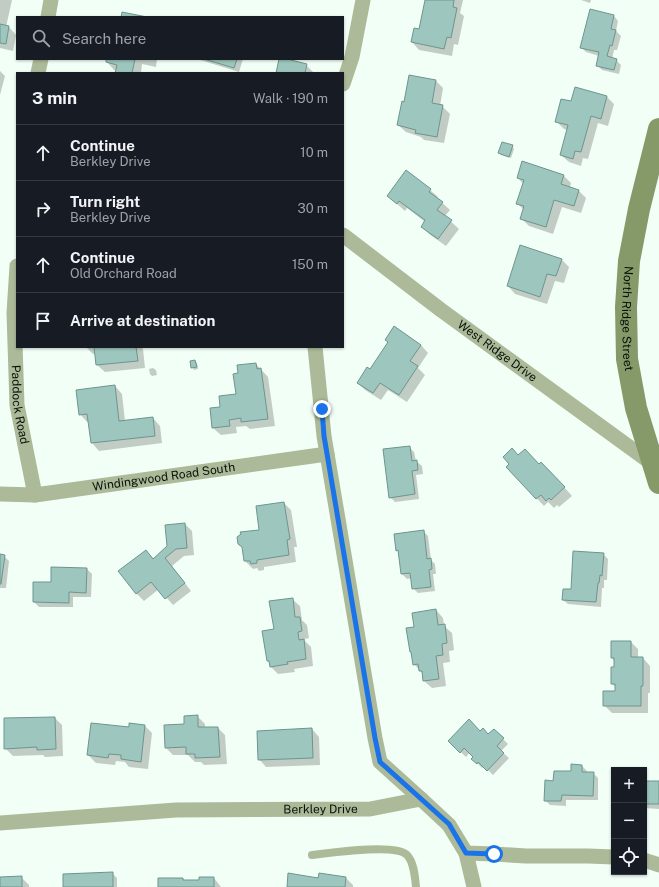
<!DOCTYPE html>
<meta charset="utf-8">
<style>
body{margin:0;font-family:"Public Sans",sans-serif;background:#242831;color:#f1f3f6}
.controls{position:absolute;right:12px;bottom:12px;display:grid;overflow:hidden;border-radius:0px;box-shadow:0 1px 3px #0004}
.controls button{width:36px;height:36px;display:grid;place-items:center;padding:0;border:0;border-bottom:1px solid #363941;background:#171b24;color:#f1f3f6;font:20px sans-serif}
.stop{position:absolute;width:12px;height:12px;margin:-9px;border:3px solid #1a73e8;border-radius:50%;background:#fff}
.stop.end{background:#1a73e8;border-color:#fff;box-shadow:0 1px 4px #0008}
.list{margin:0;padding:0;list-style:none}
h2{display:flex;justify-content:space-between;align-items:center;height:52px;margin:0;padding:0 16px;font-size:17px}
h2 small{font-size:13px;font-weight:400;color:#9ea1a6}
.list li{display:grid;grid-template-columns:26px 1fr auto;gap:12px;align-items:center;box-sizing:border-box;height:56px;padding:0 16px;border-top:1px solid #363941}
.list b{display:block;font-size:15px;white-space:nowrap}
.list p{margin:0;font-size:13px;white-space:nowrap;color:#9ea1a6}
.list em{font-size:13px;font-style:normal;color:#9ea1a6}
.icon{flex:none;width:22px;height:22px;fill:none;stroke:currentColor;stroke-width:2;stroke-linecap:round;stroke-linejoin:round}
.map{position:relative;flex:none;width:659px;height:887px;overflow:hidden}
.search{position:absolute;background:#171b24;box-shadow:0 1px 3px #0004;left:16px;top:16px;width:328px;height:44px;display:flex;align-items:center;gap:10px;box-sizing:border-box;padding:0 14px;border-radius:0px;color:#9ea1a6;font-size:15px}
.panel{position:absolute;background:#171b24;box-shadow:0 1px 3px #0004;left:16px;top:72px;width:328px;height:276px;border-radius:0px}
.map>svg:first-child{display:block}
.shadow{fill:#0003}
.building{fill:#9dc7be;stroke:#6d958d}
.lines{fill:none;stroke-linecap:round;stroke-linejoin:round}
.lane{stroke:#acba99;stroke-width:8}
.street{stroke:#acba99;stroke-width:15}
.secondary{stroke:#869968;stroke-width:22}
.route{stroke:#1a73e8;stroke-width:5}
.labels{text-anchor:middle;stroke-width:3;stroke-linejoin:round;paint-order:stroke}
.street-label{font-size:12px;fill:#061109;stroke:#fff}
</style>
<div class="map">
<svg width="659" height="887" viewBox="0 0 659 887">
<rect width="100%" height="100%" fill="#f2fff6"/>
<path class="shadow" d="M0 0H12L6 27H9L16 35 13 51 0 48Z
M426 0H463L460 13 464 16 458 45 454 44 452 56 419 50 412 42 414 29 420 30Z
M581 0H591L590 3Z
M614 16 618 21 616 31 621 36 617 50H614L612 59 616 60 621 65 619 74 602 70 597 65 599 56 586 52 581 47Z
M107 59H157L156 67 142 64 141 73H116V70H114L107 62Z
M197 59H243L239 72Z
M280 59 306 65 314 73H277Z
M0 71 5 76 0 95Z
M436 81 443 88 440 106H442L450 114 444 143 424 140 421 137 406 132 398 125 404 103Z
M607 97 614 104 608 126 598 123 588 159 583 158 581 166 569 162 561 155 568 130 564 129 556 121 572 103Z
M512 146 514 149 511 158 501 155 499 153Z
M564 176 571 183 570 188 579 191 586 198 581 213 562 207 553 234 529 226 521 218 524 210 517 203 523 184 518 178Z
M430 190 438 197 437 198 450 210 445 216 459 229 446 246 429 234 422 226 425 222 407 208 405 211 388 196Z
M561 259 569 267 564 283 555 281 547 304 515 294 508 286Z
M421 345 428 353 418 368 425 375 407 402 388 390 381 400 365 390 358 383Z
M86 347H141L143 349 145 368 105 372 97 365 96 354H93Z
M195 361 197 363 198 369 194 370 192 367Z
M256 364 268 377 275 426 250 429 246 426 236 427 237 433 221 435 213 428 221 407 237 395 239 374Z
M153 368 156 370 157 375 152 376 150 374 149 369Z
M115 386 122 394 125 421 153 418 160 426 162 443 99 451 92 443 89 422H87L80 414Z
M409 447 414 452 416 461 422 466 423 474 416 475 419 499 395 502 390 497Z
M518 456 539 465 549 470 572 496 559 507 557 505 554 508 548 502 544 506 507 467Z
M284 503 291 510 297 547H294L296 562 264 567V570L259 571 257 568 253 569 245 561 244 549 238 537 241 533 260 530Z
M185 524 192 531 194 555 184 556 172 566 191 591 173 605 159 589 144 601 136 593 146 551 154 559 168 546Z
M423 531 428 536 431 560 435 564 436 574H433L435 591 418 593 413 588 412 578 407 579 402 574 399 553 397 550Z
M603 554 608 559 607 580H604V588H602L601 607 568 604 563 600Z
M0 555 4 556 9 561 6 588H0Z
M87 569 92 574 91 597H73V607H39L34 602 52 583Z
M292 599 300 606 302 620 307 625 309 638 305 639V641L311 647 313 666 294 669 295 672 278 674 271 667 270 663 268 661 275 630Z
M436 610 443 618 444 626 452 633 454 650 449 651 450 662 443 663 446 686 432 688 424 681 423 674 414 664 415 628Z
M631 642 638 649V658H643L650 666V693H648V713H612L604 705 616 692V687L612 684 615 662 612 658Z
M197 716 205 724V728H218L225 735 227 764 204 765 201 762H195L188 755H173L166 748Z
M55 718 62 725 63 756 45 757 43 755 13 756 5 748Z
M145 726 152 733 148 769 129 767 125 762 116 761 115 765 96 763 88 755 129 729Z
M312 729 319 737 320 765 266 767 259 759Z
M494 730 508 744 501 751 509 758 493 775 484 766 482 768 473 759 475 757 470 752 466 757 449 741 480 732 488 735Z
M582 766 587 771V773H593L598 778V800H566V806L550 805 545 800 554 782Z
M644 782H659V809L644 808Z
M112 873 117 878V887H64Z
M21 877 29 885V887H0V878Z
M214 878 221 887H159L183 879 186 881H200Z
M346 878 353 885V887H288Z"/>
<path class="building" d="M425 0H454L453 7 457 8 451 38 447 37 444 49 411 42 414 28 419 29Z
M590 9 614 15 611 29 616 30 612 46 610 45 607 56 617 59 614 70 596 66 599 52 580 48Z
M122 12 147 17H121Z
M0 24 9 26 6 44 0 43Z
M106 59H135L132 73H115L117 65 106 62Z
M204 59H237L234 68Z
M279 59H287L307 64 305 73H276Z
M409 75 436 80 432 103 443 105 437 137 415 133 416 130 397 125 402 101 404 102Z
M575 87 607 96 601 119 591 116 581 152 575 151 573 159 560 155 568 125 555 122 561 99 571 101Z
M502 142 513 145 509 157 498 153Z
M522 161 564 175 561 184 579 190 574 206 554 200 546 227 520 219 524 206 516 204 524 180 517 178Z
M406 170 431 189 429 192 443 202 437 210 452 220 438 239 421 227 425 220 399 201 397 204 387 196Z
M520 245 562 259 556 276 547 274 540 297 507 286Z
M394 326 421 345 410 361 418 366 399 395 380 383 373 393 357 383 367 367 370 369 388 342 385 340Z
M94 347H136L138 361 96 365Z
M195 360 197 367 191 368 190 361Z
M256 363 257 369 261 368 268 419 241 422V418L229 420 230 426 212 428 210 408 220 407 219 396 236 394 233 374 238 373 237 365Z
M115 385 119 421 153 417 155 436 91 443 87 414 79 415 76 390Z
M410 446 412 461 417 460 418 470 412 471 415 494 389 498 383 449Z
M512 448 518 455 525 449 539 464 541 462 565 487 551 500 549 498 546 501 541 495 536 499 506 467 509 464 503 457Z
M284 502 290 539 287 540 289 555 257 560V563L251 564 250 561H244L242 547 238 544 237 537 241 534 240 532 259 530 256 506Z
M185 523 187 548 176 549 165 558 185 583 165 599 151 582 136 594 118 571 146 550 153 559 167 546 165 525Z
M424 530 427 559 431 558 432 569 429 570 431 587 412 589 410 573 401 574 398 550 396 551 394 534Z
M573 551 604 553 602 576 600 575 599 583H598L596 602 562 600 563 589H571Z
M0 554 5 555 1 584H0Z
M51 567 87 568 86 593 69 592V603L33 602V582H51Z
M293 598 295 617H300L302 631 298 632 299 640 304 639 306 659 287 662 288 664 270 667 269 661H267L262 631 274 629 269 601Z
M436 609 438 625 445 624 447 643 442 644 443 655 436 656 439 679 423 681 422 671H419L418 664 413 665 411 652H410L406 628 414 627 412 613Z
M611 641H631V657H643V686H641V706H603V691H615V684H611V667H614V658H611Z
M198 715V727H218L220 757 195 758V754H186V747L165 748 164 725 184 724V716Z
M55 717 56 749 37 750V747L4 749V718Z
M469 719 480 731 483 728 488 734 494 729 504 738 497 746 504 753 487 771 478 762 477 764 471 759 473 757 464 748 460 753 448 741Z
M91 723 129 727V723L145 725 141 762 121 759V755L109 754 108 758 87 755Z
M312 728 313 758 258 760 257 731Z
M571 764 582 765V772H594L593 796 562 795 561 801H544L545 780 553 781 554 771H571Z
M644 781H659V804H644Z
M113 872V887H63V874Z
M288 873 318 878 319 873 346 877 345 887H287Z
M22 876V887H0V877Z
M199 877H214V887H158V878H183V880H199Z"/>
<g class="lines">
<path class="lane" d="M312 855C329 853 396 843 407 855 414 862 415 877 416 887"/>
<g class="street">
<path d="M48 17 51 0"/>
<path d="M38 73 41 59"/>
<path d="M343 84 352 57 363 0"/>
<path id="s1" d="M343 235 441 310 654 465"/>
<path id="s2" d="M17 266 14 313 17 405 35 495"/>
<path d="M315 347 324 436 375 738 380 762 421 799"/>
<path id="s3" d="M0 494 35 495 327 454"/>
<path id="s4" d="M0 823 176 810 370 809 421 799 449 825 466 853 494 854 526 856H588L614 857"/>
<path d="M466 853 474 887"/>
<path d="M644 860 659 865"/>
</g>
<path class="secondary" id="s5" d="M659 129 639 209 629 261 626 307 627 359 636 408 659 483"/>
</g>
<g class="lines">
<path class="route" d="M322 409 324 436 375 738 380 762 449 824 466 853 494 854"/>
</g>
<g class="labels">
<g class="street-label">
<text dy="4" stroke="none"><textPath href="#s5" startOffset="193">North Ridge Street</textPath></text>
<text dy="4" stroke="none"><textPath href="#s1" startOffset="193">West Ridge Drive</textPath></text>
<text dy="4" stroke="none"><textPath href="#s2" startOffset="139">Paddock Road</textPath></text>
<text dy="4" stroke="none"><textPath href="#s3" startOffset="165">Windingwood Road South</textPath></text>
<text dy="4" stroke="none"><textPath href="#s4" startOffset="321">Berkley Drive</textPath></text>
</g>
</g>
</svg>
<div class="controls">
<button>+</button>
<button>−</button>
<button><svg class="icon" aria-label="locate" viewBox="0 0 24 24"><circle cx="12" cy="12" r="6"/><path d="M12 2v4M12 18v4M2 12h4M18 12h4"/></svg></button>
</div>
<div class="stop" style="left:494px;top:854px"></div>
<div class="stop end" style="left:322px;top:409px"></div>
<div class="search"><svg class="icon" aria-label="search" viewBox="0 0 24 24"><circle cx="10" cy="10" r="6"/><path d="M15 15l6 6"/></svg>Search here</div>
<section class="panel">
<h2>3 min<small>Walk · 190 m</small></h2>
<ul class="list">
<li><svg class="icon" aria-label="ahead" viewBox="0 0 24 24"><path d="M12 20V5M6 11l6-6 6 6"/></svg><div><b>Continue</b><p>Berkley Drive</p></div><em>10 m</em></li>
<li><svg class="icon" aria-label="right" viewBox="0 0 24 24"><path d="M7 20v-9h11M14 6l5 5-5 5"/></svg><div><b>Turn right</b><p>Berkley Drive</p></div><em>30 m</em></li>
<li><svg class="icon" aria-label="ahead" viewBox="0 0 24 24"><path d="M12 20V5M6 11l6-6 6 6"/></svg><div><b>Continue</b><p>Old Orchard Road</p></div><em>150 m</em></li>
<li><svg class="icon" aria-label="arrive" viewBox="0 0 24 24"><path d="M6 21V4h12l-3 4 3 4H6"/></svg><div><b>Arrive at destination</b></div></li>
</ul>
</section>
</div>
